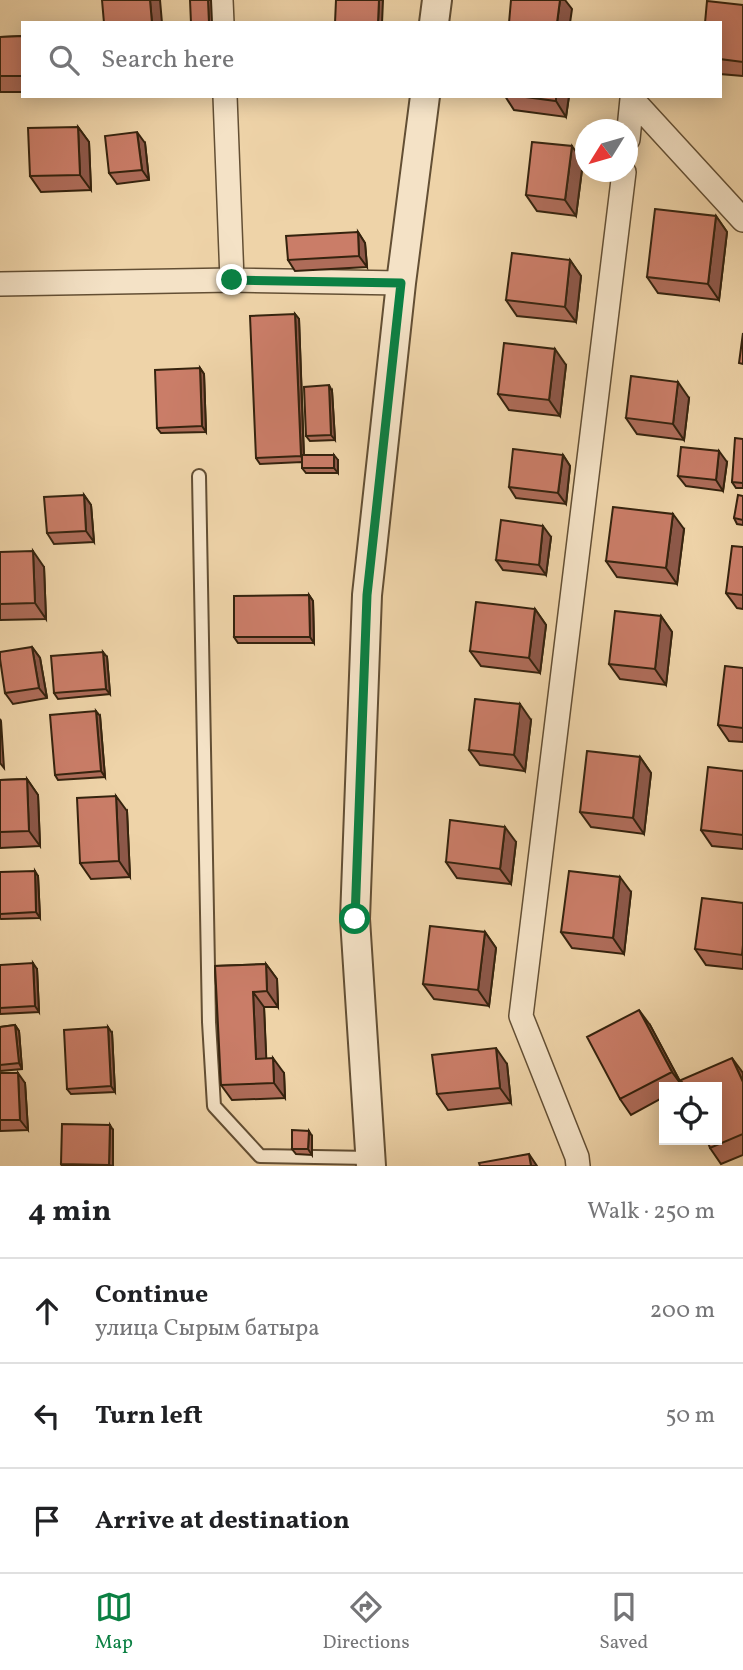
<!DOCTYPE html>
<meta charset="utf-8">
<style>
body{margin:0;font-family:Vollkorn,serif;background:#f6f6f6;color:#202124}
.controls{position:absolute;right:21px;bottom:21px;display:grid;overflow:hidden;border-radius:0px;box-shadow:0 4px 18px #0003}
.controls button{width:63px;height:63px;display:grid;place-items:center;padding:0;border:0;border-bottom:2px solid #e0e0e0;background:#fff;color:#202124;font:35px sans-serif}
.compass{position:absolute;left:575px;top:119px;width:63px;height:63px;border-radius:50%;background:#fff;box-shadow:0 4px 18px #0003;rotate:233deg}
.stop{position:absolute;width:21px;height:21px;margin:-16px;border:5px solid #0b8043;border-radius:50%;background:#fff}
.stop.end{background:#0b8043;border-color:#fff;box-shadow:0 2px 7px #0008}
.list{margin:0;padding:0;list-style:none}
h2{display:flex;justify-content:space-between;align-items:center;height:91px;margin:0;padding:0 28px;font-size:30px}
h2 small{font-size:23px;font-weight:400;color:#757577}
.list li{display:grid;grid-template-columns:46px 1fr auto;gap:21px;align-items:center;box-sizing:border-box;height:105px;padding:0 28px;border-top:2px solid #e0e0e0}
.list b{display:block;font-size:26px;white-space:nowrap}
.list p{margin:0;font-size:23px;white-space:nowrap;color:#757577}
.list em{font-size:23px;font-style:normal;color:#757577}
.icon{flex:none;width:38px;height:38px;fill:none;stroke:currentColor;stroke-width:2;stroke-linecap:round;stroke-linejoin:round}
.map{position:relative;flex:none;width:743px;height:1166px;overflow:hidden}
.search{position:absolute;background:#fff;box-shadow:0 4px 18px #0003;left:21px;right:21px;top:21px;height:77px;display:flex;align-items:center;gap:18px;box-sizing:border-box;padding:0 24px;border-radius:0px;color:#757577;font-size:26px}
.sheet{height:406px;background:#fff}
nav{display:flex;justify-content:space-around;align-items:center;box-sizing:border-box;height:98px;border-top:2px solid #e0e0e0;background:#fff;font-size:19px;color:#757577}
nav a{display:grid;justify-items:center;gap:4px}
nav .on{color:#0b8043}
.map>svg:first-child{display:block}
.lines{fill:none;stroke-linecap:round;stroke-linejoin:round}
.service-casing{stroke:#634f34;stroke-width:16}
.minor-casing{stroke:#634f34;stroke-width:26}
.tertiary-casing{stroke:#634f34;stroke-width:32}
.service{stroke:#f4e2c6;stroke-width:12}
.minor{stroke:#f4e2c6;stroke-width:23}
.tertiary{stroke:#f4e2c6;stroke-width:28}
.wall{fill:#ae6c59;stroke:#35230e;stroke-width:2}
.shaded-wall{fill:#8d5849;stroke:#35230e;stroke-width:2}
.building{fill:#ca7d68;stroke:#35230e;stroke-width:2}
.route{stroke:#0b8043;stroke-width:9}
</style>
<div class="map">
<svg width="743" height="1166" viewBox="0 0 743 1166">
<rect width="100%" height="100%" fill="#eed3a8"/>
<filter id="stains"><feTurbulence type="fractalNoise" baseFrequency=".00286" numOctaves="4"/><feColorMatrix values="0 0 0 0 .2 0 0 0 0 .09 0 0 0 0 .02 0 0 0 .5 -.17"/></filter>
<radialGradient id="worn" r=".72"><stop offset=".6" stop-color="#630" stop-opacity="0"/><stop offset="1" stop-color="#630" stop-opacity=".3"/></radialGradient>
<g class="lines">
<defs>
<path id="service" d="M199 476 209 1022 214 1106 260 1156 370 1158"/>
<path id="minor" d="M221 0 222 23
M225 96 232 280
M632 99 743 220
M628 139 632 99
M0 284 232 280 401 283
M578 1166 577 1157 521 1016 624 172"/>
<path id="tertiary" d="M434 23 437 0
M371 1166 355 919 367 595 401 283 425 96"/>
</defs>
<use href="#service" class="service-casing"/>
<use href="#minor" class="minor-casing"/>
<use href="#tertiary" class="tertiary-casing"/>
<use href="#service" class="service"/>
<use href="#minor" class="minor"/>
<use href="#tertiary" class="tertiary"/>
</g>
<path class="wall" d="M743 5V76L720 74V23Z
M23 36V92H0V37Z
M505 96H569L566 117 514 110Z
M78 127 89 142 91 190 41 192 30 176Z
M145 143 149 180 117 184 109 173Z
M583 162 576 216 537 211 526 195Z
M716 216 727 232 719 300 658 293 647 277Z
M358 232 365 243 367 267 295 271 288 260Z
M570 260 581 276 576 322 517 316 506 300Z
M295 314 299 319 304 455 338 460V473H306L302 468V462L260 464 256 458Z
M566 365 560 416 509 410 498 394Z
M200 368 204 374 206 432 161 433 157 428Z
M332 391 335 440 310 441 306 436Z
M689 398 684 440 637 434 626 418Z
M743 439V488H736L732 482Z
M563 455 570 466 566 504 516 498 509 487Z
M727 462 723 491 686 486 678 476Z
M84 495 91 505 94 542 54 544 47 533Z
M743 496V525L737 524 734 518Z
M684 529 677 584 617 577 606 561Z
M551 537 546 575 503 570 496 560Z
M743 547V609L737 608 726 593Z
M0 552 44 567 46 619 0 620Z
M309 595 313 601 314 643H238L234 637Z
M535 609 546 625 540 673 481 666 470 651Z
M661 616 672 632 666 685 620 679 609 664Z
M32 647 40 658 47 698 13 704 5 693Z
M107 657 110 694 58 699 54 693Z
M743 668V742L729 741 718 725Z
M100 716 105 777 58 780 55 775Z
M531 720 525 771 480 765 469 750Z
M640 757 651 773 644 834 591 827 580 812Z
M743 771V849L712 846 701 830Z
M27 779 38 795 40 846 0 848V780Z
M127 811 130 877 91 879 80 863Z
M516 842 511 884 457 878 446 862Z
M0 872 38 876 40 918 1 919 0 918Z
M631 892 624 954 572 948 561 932Z
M743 903V969L706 965 695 949Z
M485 932 496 948 489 1006 434 999 423 984Z
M266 964 277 979 278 1007H264L266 1058 284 1073 285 1098 232 1100 221 1085 215 966Z
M0 965 37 969 39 1012 0 1014Z
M15 1025 19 1031 22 1069 0 1071V1027Z
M650 1025 683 1087H664V1097L631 1115 620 1099Z
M112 1033 115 1092 71 1094 67 1089Z
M507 1064 511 1103 448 1110 437 1094Z
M0 1073 25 1083 28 1130 0 1131Z
M743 1073V1155L721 1164 710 1148Z
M113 1130V1166H62L61 1164Z
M312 1136V1155L296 1154 292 1149Z"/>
<path class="shaded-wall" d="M150 0H160L162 23H152Z
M208 0H211L212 23H209Z
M379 0H383L382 23H378Z
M560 0H565L572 9 570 23H557Z
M556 96H569L566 117 556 101Z
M78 127 89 142 91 190 80 175Z
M137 132 145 143 149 180 142 170Z
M572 146 583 162 576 216 565 200Z
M716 216 727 232 719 300 708 284Z
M358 232 365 243 367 267 359 256Z
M570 260 581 276 576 322 565 307Z
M295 314 299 319 304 462 301 456Z
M555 349 566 365 560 416 549 400Z
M200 368 204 374 206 432 202 426Z
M678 382 689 398 684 440 673 424Z
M329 385 332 391 335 440 331 435Z
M719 451 727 462 723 491 716 480Z
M334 455 338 460V473L334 468Z
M563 455 570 466 566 504 558 493Z
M84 495 91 505 94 542 86 531Z
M673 514 684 529 677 584 666 568Z
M543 526 551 537 546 575 539 565Z
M33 551 44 567 46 619 35 603Z
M309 595 313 601 314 643 310 637Z
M535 609 546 625 540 673 529 658Z
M661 616 672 632 666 685 655 669Z
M32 647 40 658 47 698 39 688Z
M103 652 107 657 110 694 106 689Z
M520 704 531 720 525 771 514 755Z
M96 711 100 716 105 777 101 771Z
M0 719 1 721 4 768 0 763Z
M640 757 651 773 644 834 633 818Z
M27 779 38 795 40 846 29 831Z
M116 796 127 811 130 877 119 861Z
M505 827 516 842 511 884 500 869Z
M35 871 38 876 40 918 36 912Z
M620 877 631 892 624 954 613 938Z
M485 932 496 948 489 1006 478 990Z
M33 963 37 969 39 1012 35 1006Z
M266 964 277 979 278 1007 267 991Z
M253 992 264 1007 267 1074 256 1059Z
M639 1010 650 1025 683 1087 672 1072Z
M15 1025 19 1031 22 1069 19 1063Z
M108 1027 112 1033 115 1092 111 1086Z
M496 1048 507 1064 511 1103 500 1088Z
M273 1058 284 1073 285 1098 274 1083Z
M732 1058 743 1073V1082Z
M18 1073 25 1083 28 1130 20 1120Z
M110 1125 113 1130V1166L109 1165Z
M309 1131 312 1136V1155L308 1149Z
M529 1154 537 1166H531Z"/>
<path class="building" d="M102 0H150L152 23H104Z
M190 0H208L209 23H191Z
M336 0H379L378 23H335Z
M511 0H560L557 23H509Z
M707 1 743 5V62L720 59V23H705Z
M23 36V76H0V37Z
M518 96H556V101Z
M78 127 80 175 30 176 28 128Z
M137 132 142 170 109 173 105 136Z
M532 142 572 146 565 200 526 195Z
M655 209 716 216 708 284 647 277Z
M358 232 359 256 288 260 286 236Z
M512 253 570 260 565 307 506 300Z
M295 314 301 456 256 458 250 316Z
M743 333V364L739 363Z
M504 343 555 349 549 400 498 394Z
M200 368 202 426 157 428 155 370Z
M631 376 678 382 673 424 626 418Z
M329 385 331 435 306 436 304 387Z
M735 438 743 439V483L732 482Z
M681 447 719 451 716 480 678 476Z
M513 449 563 455 558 493 509 487Z
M302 455H334V468H302Z
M84 495 86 531 47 533 44 497Z
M738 495 743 496V520L734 518Z
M613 507 673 514 666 568 606 561Z
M501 520 543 526 539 565 496 560Z
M732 546 743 547V595L726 593Z
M33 551 35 603 0 604V552Z
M309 595 310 637H234V596Z
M476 602 535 609 529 658 470 651Z
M615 611 661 616 655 669 609 664Z
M32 647 39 688 5 693 0 659V652Z
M103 652 106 689 54 693 51 656Z
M725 666 743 668V728L718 725Z
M475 699 520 704 514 755 469 750Z
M96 711 101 771 55 775 50 715Z
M587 751 640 757 633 818 580 812Z
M708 767 743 771V835L701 830Z
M27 779 29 831 0 832V780Z
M116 796 119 861 80 863 77 798Z
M450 820 505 827 500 869 446 862Z
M35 871 36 912 0 914V872Z
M569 871 620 877 613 938 561 932Z
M702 898 743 903V945L742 955 695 949Z
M430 926 485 932 478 990 423 984Z
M33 963 35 1006 0 1008V965Z
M266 964 267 991 253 992 256 1059 273 1058 274 1083 221 1085 215 966Z
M639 1010 672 1072 620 1099 587 1037Z
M15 1025 19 1063 0 1065V1027Z
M108 1027 111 1086 67 1089 64 1030Z
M496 1048 500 1088 437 1094 432 1055Z
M732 1058 743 1082V1134L710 1148 707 1140H717V1087H684L681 1080Z
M0 1073H18L20 1120H0Z
M62 1124 110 1125 109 1165 61 1164Z
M292 1130 309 1131 308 1149H292Z
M529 1154 531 1166H480L479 1163Z"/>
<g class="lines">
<path class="route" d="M232 280 401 283 367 595 355 919"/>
</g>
<rect width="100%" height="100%" filter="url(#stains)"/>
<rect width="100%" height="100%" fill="url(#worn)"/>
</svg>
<div class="controls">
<button><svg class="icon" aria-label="locate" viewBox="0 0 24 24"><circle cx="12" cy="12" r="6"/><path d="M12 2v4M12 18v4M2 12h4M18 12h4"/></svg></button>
</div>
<svg class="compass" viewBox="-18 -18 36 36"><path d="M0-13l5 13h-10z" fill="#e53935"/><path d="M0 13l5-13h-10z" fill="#757577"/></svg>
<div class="stop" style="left:355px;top:919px"></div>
<div class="stop end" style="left:232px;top:280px"></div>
<div class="search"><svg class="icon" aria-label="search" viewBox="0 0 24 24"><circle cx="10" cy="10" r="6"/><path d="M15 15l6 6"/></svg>Search here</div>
</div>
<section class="sheet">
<h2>4 min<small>Walk · 250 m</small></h2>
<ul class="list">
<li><svg class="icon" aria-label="ahead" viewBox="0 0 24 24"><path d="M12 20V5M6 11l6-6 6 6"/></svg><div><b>Continue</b><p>улица Сырым батыра</p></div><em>200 m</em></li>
<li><svg class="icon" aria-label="left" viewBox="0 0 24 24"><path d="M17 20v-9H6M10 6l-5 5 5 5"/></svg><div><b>Turn left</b></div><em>50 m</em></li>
<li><svg class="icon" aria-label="arrive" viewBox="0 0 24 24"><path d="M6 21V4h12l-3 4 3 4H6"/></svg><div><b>Arrive at destination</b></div></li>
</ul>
</section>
<nav>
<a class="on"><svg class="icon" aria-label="map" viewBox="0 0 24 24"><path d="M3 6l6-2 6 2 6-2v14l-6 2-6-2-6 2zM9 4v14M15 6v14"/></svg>Map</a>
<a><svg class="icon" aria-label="directions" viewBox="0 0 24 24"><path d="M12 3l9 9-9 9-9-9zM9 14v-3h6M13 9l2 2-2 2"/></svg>Directions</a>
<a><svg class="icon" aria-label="saved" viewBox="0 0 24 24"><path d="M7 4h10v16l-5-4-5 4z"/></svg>Saved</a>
</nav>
